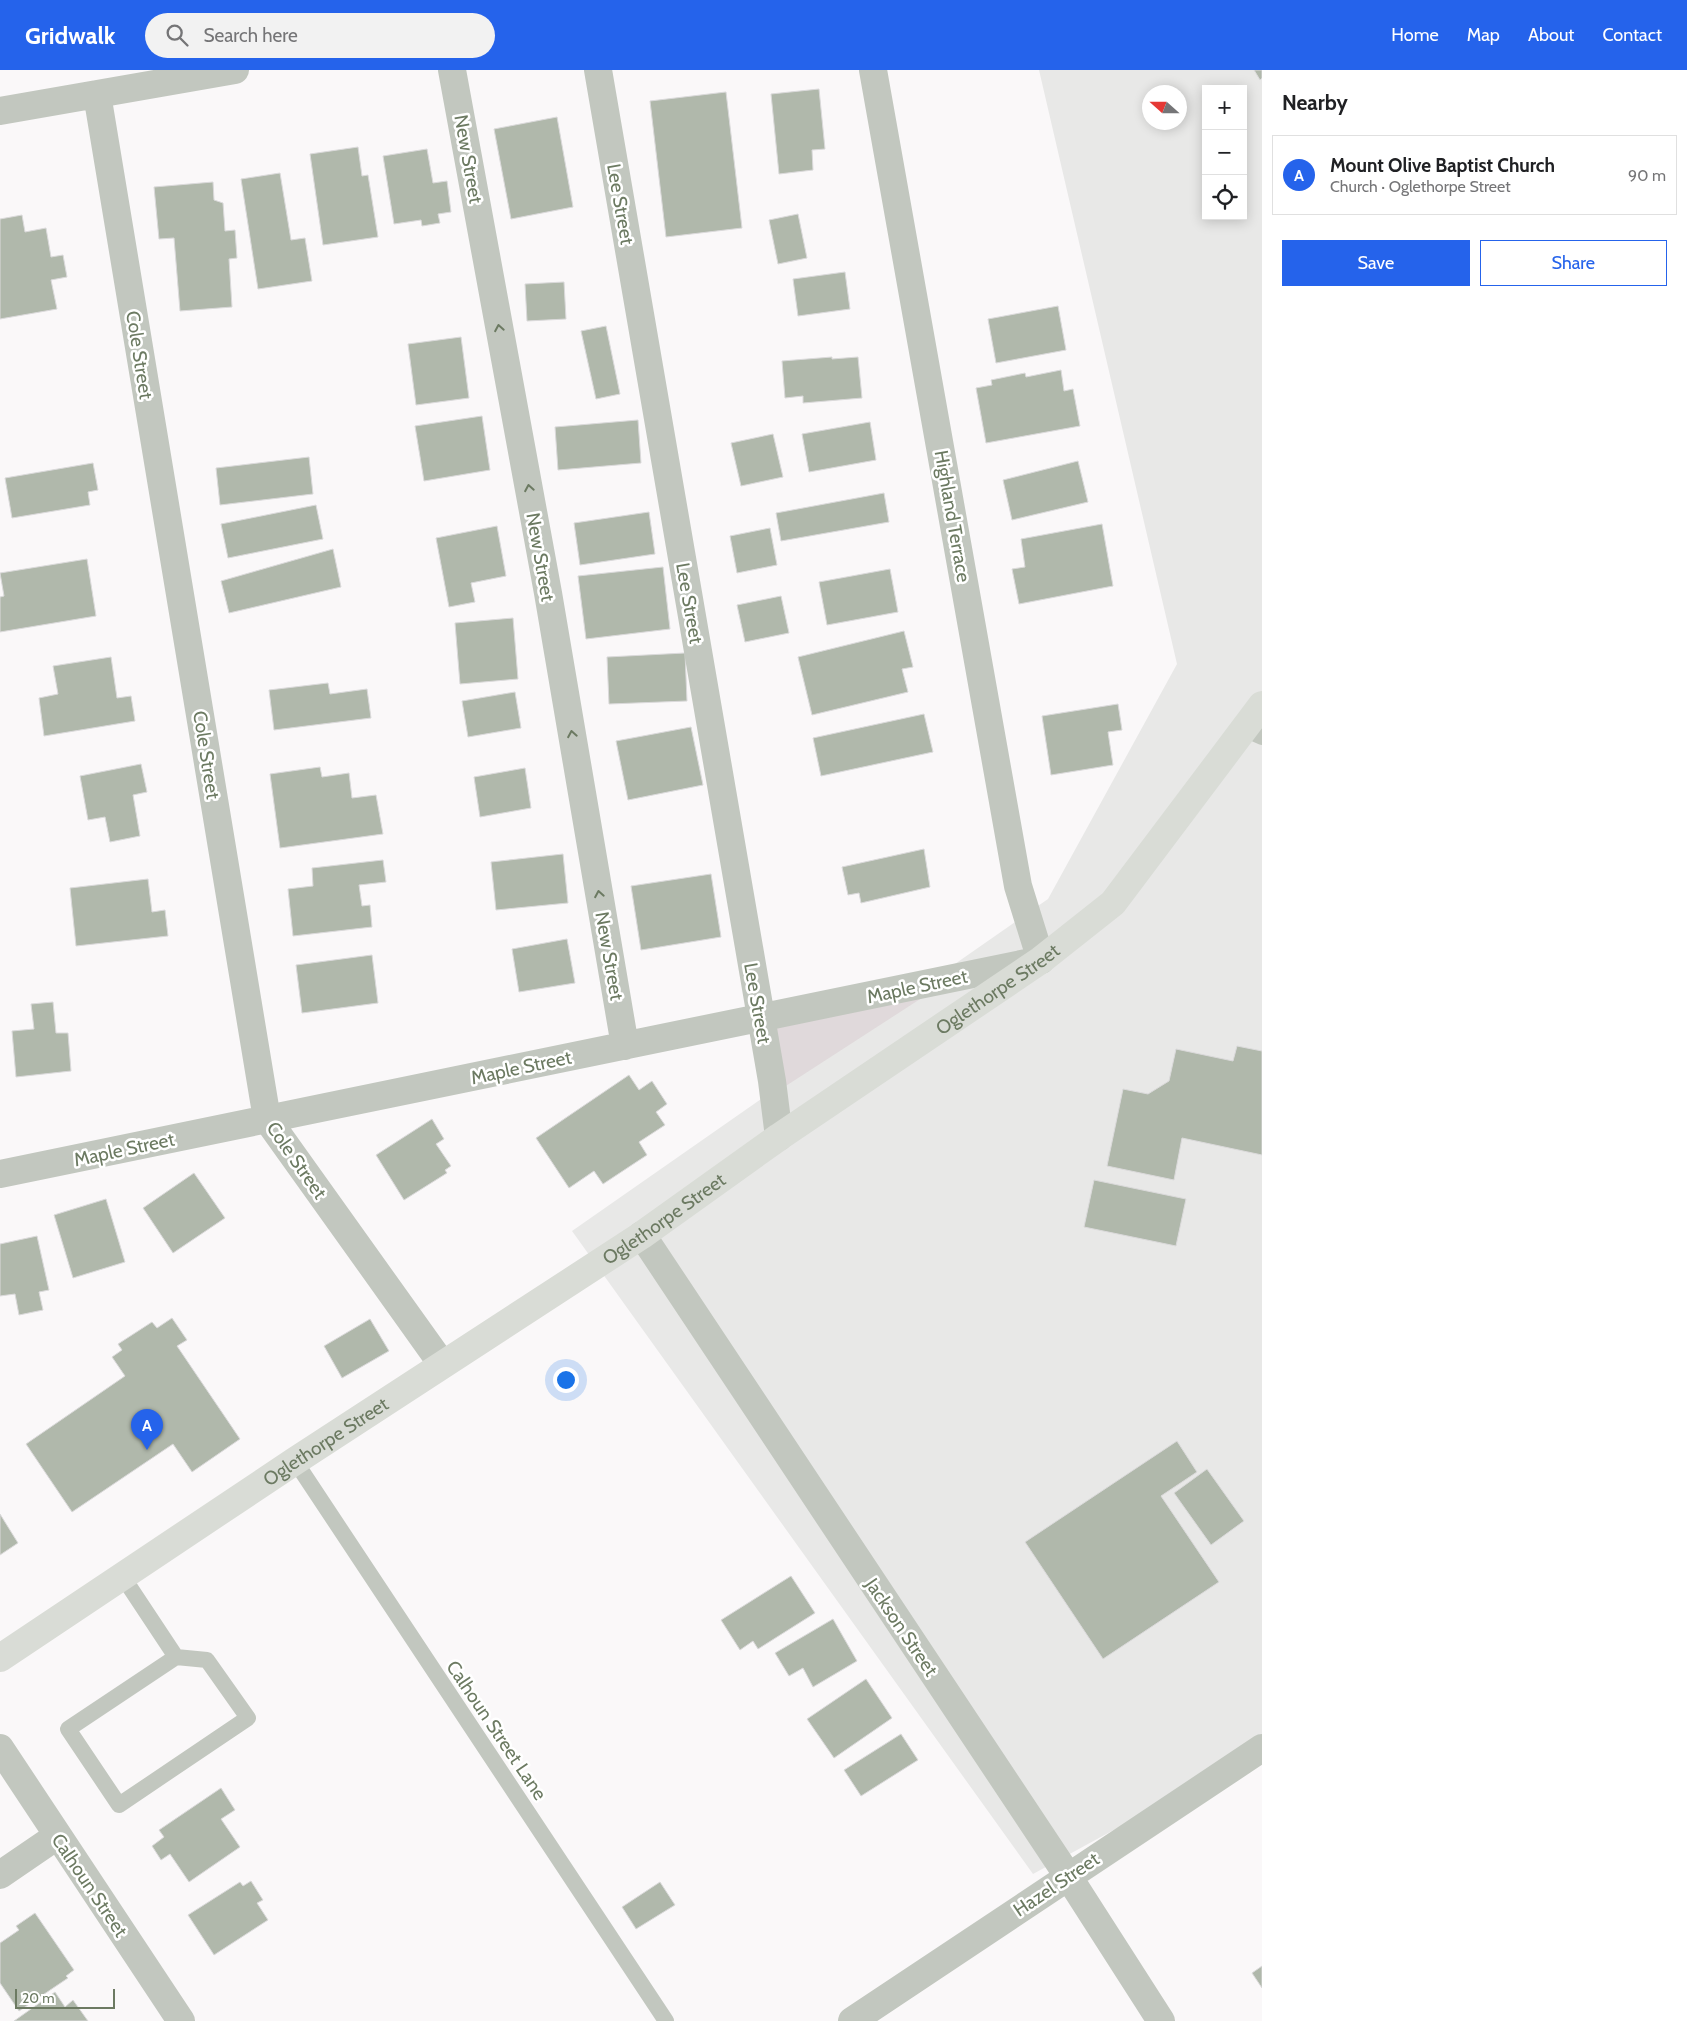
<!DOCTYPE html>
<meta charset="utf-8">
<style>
body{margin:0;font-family:Cabin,sans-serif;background:#f2f2f2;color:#202124}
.controls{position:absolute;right:15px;top:15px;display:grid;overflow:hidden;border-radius:0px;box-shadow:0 2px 12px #0003}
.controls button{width:45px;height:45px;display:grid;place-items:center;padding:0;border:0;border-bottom:1px solid #e0e0e0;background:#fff;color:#202124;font:25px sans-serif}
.compass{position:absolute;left:1142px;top:15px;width:45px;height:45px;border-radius:50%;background:#fff;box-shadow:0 2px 12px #0003;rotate:291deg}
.scale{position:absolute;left:15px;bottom:12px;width:100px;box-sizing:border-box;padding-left:5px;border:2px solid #6c7a62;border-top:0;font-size:14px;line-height:18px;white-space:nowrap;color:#6c7a62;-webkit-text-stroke:4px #fff;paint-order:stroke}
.you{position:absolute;left:565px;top:1309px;width:18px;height:18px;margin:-12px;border:4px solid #fff;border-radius:50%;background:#1a73e8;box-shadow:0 0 0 8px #1a73e833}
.badge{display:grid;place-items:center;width:32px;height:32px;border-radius:50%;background:#2563eb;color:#fff;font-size:16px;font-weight:700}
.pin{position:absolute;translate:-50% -41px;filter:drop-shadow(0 1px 2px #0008)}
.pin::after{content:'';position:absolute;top:26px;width:18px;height:15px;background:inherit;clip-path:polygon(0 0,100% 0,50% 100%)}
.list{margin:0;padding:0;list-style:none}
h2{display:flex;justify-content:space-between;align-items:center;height:65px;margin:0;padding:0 20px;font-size:21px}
h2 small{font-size:16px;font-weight:400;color:#757577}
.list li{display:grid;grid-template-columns:32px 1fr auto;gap:15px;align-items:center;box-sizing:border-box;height:80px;margin:0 10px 10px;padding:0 10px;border:1px solid #e0e0e0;border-radius:0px}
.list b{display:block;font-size:19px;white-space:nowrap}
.list p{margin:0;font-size:16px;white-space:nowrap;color:#757577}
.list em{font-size:16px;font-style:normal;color:#757577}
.actions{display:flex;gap:10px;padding:15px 20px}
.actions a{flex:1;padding:11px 0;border:1px solid #2563eb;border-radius:0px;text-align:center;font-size:18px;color:#2563eb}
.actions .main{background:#2563eb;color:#fff}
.icon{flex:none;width:28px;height:28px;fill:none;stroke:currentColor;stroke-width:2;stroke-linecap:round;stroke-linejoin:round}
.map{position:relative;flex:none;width:1262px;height:1951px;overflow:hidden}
header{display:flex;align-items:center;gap:30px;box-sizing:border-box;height:70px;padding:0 25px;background:#2563eb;color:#fff}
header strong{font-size:24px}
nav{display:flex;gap:28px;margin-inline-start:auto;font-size:18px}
.search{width:350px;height:45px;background:#f2f2f2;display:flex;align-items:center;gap:12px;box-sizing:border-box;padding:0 18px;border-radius:28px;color:#757577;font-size:19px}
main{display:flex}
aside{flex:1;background:#fff}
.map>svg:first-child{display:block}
.built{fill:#e8e8e7;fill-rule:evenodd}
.green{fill:#e0d9db}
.building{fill:#b0b8ab;stroke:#dbdadb}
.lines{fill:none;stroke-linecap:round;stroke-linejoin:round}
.lane{stroke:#c2c7bf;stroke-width:16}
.street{stroke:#c2c7bf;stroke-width:28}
.secondary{stroke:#d9dcd6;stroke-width:28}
.oneway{stroke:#6c7a62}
.labels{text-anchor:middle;stroke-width:5;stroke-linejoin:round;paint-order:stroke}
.street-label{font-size:19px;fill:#6c7a62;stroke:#fff}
</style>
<header>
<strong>Gridwalk</strong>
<div class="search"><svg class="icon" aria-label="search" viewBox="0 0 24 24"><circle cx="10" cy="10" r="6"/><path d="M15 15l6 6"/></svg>Search here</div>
<nav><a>Home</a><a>Map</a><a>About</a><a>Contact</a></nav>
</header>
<main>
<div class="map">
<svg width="1262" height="1951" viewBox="0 0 1262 1951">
<rect width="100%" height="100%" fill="#faf8f9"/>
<path class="built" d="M1039 0H1262V1679L1033 1804 572 1161 1048 829 1177 594ZM1206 19H1243V146H1206ZM1150 22H1180V52H1150Z"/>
<path class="green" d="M931 922 778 1021 768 953Z"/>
<path class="building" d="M1254 0H1262V8L1260 10Z
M819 19 825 79 812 80 813 100 779 104 771 24Z
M726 22 742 158 666 167 650 31Z
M557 47 573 137 511 149 494 59Z
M358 77 362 106 368 105 378 167 323 175 310 84Z
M427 79 433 113 447 111 451 142 438 144 440 153 422 156 421 150 394 154 383 86Z
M280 103 291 170 305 168 312 211 258 219 241 109Z
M213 112 214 130 223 133 225 161 235 160 237 188 229 189 232 237 180 241 174 168 159 169 154 117Z
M798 144 807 188 778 194 769 150Z
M22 145 25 162 46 158 51 187 63 185 67 207 51 210 57 239 0 249V149Z
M845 202 850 239 798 246 793 209Z
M564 212 566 249 527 251 525 214Z
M1058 236 1066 280 996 293 988 249Z
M606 256 620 324 596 329 581 261Z
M461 267 469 328 416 335 408 274Z
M832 287V289L858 287 862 328 803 333V326L785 328 782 291Z
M1061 300 1064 321 1073 319 1080 356 986 373 976 318 992 315 991 310 1025 303 1026 307Z
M482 346 490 400 424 411 415 356Z
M638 350 641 393 558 400 555 357Z
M870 352 876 390 809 402 802 364Z
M773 364 783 407 741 416 731 373Z
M309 387 313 424 220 435 216 398Z
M1078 391 1088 432 1012 450 1003 410Z
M93 393 98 420 88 422 90 435 12 448 5 408Z
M884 423 889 452 781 471 776 443Z
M316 435 323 469 228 488 221 454Z
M649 442 655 484 580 495 574 453Z
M1102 454 1113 516 1019 534 1012 499 1025 497 1021 469Z
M497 456 506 506 471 513 475 532 449 537 436 468Z
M770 458 777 495 737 503 730 466Z
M333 479 341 517 229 543 221 511Z
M87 489 96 546 0 562V527L4 526 0 503Z
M663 497 670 559 586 569 578 506Z
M890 499 898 542 827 555 819 512Z
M781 526 789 563 745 572 737 535Z
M513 548 518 609 460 614 455 553Z
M904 561 913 597 902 599 908 622 812 645 798 587Z
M685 583 687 631 609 634 607 587Z
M111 587 117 628 131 626 135 651 44 666 39 628 58 624 53 596Z
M328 613 330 624 367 619 371 648 274 660 269 620Z
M515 622 521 658 468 667 462 631Z
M1118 634 1122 660 1108 662 1113 695 1051 705 1042 646Z
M924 644 933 682 821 706 813 668Z
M691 657 703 715 628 730 616 671Z
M141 694 147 722 133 725 140 766 110 772 105 747 88 750 80 706Z
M320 697 322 707 349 703 352 728 376 725 383 764 280 778 270 704Z
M525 698 531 738 480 747 474 707Z
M924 779 930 817 861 833 859 823 848 825 842 797Z
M563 784 568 833 496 840 491 792Z
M383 790 386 812 359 815 362 836 370 835 372 857 293 866 288 819 313 816 312 798Z
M711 804 721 867 641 880 631 816Z
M148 809 152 842 165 840 168 866 76 876 70 818Z
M567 869 575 913 519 922 512 879Z
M372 885 378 933 302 943 296 895Z
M53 932 56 963H68L71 1001 16 1007 12 961 34 959 31 934Z
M1237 976 1262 981V1085L1182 1068 1174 1110 1107 1096 1123 1019 1148 1024 1169 1011 1176 979 1233 991Z
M629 1005 639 1020 652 1011 667 1034 656 1042 665 1055 639 1072 647 1085 603 1114 594 1101 569 1118 536 1068Z
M432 1049 444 1069 436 1074 451 1096 445 1100 447 1103 404 1130 376 1085Z
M194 1103 225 1148 173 1183 143 1138Z
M1094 1110 1186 1129 1176 1176 1084 1157Z
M106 1129 125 1192 73 1208 54 1145Z
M37 1166 49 1220 39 1222 43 1240 19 1245 15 1224 0 1226V1174Z
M172 1248 187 1270 177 1276 240 1369 192 1402 173 1374 72 1442 26 1374 125 1306 112 1287 122 1280 118 1274 152 1252 157 1258Z
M370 1249 389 1281 342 1308 324 1276Z
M1177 1371 1197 1402 1161 1426 1219 1512 1103 1589 1025 1472Z
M1207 1399 1244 1451 1211 1475 1174 1423Z
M0 1444 18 1473 0 1485Z
M791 1506 815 1543 758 1579 753 1571 740 1580 721 1550Z
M833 1549 857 1591 813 1617 803 1598 789 1606 775 1583Z
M866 1609 892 1648 834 1688 807 1649Z
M901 1664 918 1690 861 1726 844 1700Z
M221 1718 235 1740 221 1749 240 1777 189 1812 170 1784 161 1790 152 1776 164 1767 159 1760Z
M251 1811 263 1830 257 1833 268 1850 214 1885 188 1845 240 1812 243 1816Z
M660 1812 675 1835 636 1859 622 1837Z
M35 1843 74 1900 66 1906 68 1908 19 1941 0 1913V1873L19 1860 16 1856Z
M1262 1896V1918L1252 1903Z
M55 1922 65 1937 73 1930 88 1951H14Z"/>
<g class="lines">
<path class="lane" d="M1244 659 1262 667
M295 1391 666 1951
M123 1507 176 1587
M176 1587 207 1590 248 1648 119 1735 68 1659Z"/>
<path class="street" d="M452 0 548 523 625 976
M598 0 772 1011 779 1067
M97 24 267 1049 442 1294
M0 41 235 0
M0 1104 1041 890 1018 816 873 0
M642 1165 1068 1806 1161 1951
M0 1678 181 1951
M0 1805 57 1766
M852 1951 1262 1678"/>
<path class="secondary" id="s1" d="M0 1588 295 1391 642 1165 779 1067 1041 890 1113 833 1262 635"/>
</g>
<defs><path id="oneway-chevron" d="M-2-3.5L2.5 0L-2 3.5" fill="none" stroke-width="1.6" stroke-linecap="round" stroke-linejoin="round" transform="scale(1.25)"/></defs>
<g class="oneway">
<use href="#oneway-chevron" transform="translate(499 258) rotate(-100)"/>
<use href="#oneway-chevron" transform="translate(529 418) rotate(-100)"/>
<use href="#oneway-chevron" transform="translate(572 664) rotate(-100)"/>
<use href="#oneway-chevron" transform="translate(599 824) rotate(-100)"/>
</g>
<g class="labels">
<g class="street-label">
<text transform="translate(469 89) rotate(80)" y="7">New Street</text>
<text transform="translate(621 134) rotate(80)" y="7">Lee Street</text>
<text transform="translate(140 285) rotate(81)" y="7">Cole Street</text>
<text transform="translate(953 446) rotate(80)" y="7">Highland Terrace</text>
<text transform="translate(541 487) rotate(80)" y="7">New Street</text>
<text transform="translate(690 533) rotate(80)" y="7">Lee Street</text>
<text transform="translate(207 685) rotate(81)" y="7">Cole Street</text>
<text transform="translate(610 886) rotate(80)" y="7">New Street</text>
<text transform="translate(917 916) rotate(-12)" y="7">Maple Street</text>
<text dy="7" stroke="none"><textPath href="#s1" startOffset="1201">Oglethorpe Street</textPath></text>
<text transform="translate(758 933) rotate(80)" y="7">Lee Street</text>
<text transform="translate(521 997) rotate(-12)" y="7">Maple Street</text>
<text transform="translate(124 1079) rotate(-12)" y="7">Maple Street</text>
<text transform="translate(297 1090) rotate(55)" y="7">Cole Street</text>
<text dy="7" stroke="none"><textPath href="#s1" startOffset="796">Oglethorpe Street</textPath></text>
<text dy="7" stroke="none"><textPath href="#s1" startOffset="391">Oglethorpe Street</textPath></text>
<text transform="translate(902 1557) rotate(56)" y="7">Jackson Street</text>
<text transform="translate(497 1660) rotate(56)" y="7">Calhoun Street Lane</text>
<text transform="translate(1056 1814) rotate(-34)" y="7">Hazel Street</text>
<text transform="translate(90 1815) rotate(56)" y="7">Calhoun Street</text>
</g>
</g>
</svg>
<div class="controls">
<button>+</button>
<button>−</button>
<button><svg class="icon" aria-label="locate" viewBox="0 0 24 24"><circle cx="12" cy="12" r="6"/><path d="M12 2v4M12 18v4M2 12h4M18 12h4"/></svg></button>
</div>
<svg class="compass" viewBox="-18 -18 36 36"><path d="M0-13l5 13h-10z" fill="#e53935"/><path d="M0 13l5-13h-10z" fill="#757577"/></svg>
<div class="scale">20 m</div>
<div class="you"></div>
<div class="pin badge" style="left:147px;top:1380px">A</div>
</div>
<aside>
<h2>Nearby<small></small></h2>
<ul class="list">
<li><span class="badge">A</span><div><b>Mount Olive Baptist Church</b><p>Church · Oglethorpe Street</p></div><em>90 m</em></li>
</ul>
<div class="actions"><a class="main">Save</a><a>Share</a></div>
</aside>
</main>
